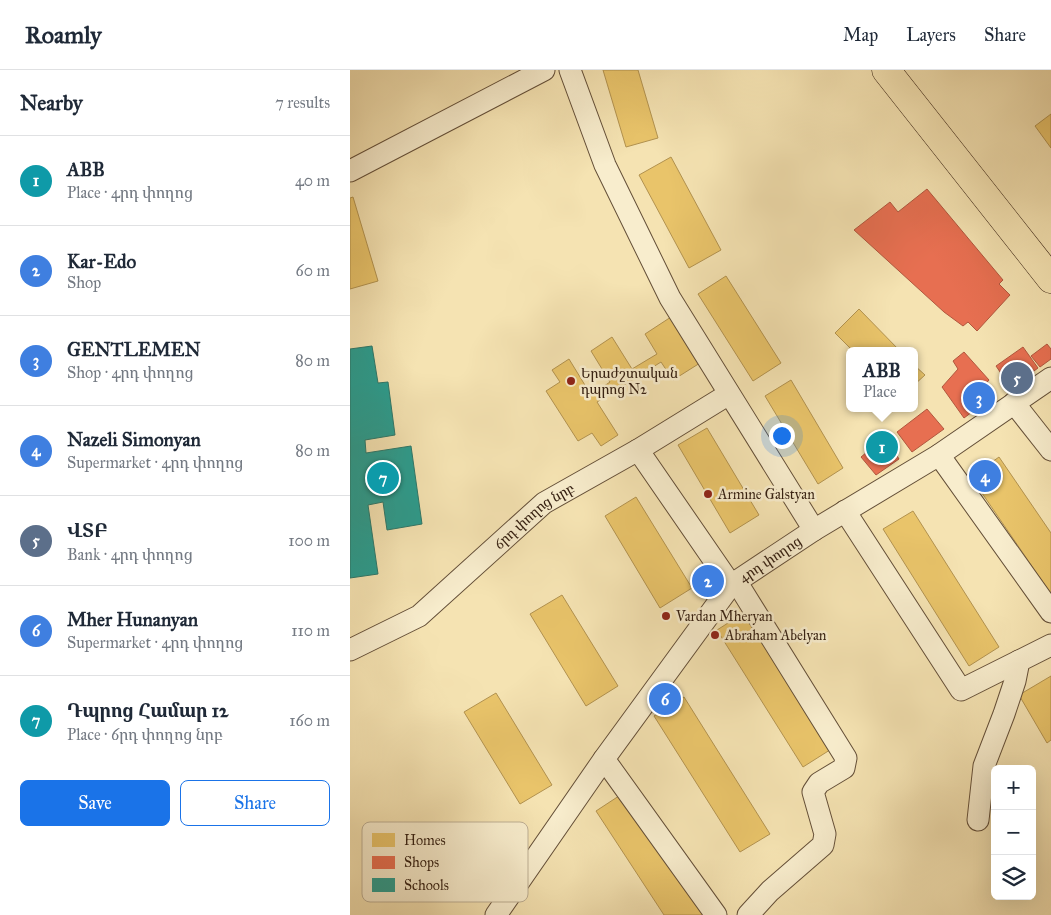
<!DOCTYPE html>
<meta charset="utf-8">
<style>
body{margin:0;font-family:"IM FELL Great Primer","Noto Serif Armenian",serif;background:#f6f6f7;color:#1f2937}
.controls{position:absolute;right:15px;bottom:15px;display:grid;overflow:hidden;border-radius:8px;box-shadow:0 5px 20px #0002}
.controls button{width:45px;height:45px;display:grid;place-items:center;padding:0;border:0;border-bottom:1px solid #e0e1e3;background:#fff;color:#1f2937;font:25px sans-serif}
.you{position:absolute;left:431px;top:365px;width:18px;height:18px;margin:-12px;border:4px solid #fff;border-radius:50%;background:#1a73e8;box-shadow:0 0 0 8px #1a73e833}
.badge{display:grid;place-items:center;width:32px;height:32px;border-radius:50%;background:#1a73e8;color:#fff;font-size:16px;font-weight:700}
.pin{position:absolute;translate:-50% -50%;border:2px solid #fff;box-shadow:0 1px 5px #0006}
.popup{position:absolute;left:496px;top:277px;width:72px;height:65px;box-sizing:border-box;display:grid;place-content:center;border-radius:8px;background:#fff;filter:drop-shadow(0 1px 4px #0005);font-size:16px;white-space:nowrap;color:#747a83}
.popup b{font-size:19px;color:#1f2937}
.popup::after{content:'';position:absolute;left:50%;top:100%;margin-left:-10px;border:10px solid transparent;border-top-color:#fff}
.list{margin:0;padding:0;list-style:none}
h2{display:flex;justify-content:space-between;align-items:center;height:65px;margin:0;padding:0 20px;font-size:21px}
h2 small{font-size:16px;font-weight:400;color:#747a83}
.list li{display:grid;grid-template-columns:32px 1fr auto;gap:15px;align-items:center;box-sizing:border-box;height:90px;padding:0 20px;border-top:1px solid #e0e1e3}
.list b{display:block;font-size:19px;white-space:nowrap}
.list p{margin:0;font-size:16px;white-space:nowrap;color:#747a83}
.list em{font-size:16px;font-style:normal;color:#747a83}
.actions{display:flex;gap:10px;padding:15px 20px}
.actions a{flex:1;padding:11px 0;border:1px solid #1a73e8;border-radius:8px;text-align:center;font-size:18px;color:#1a73e8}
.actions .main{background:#1a73e8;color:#fff}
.icon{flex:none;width:28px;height:28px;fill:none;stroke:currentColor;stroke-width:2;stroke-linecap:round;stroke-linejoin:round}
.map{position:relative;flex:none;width:701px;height:845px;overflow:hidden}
header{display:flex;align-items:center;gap:30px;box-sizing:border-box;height:70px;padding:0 25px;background:#fff;border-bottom:1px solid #e0e1e3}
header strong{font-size:24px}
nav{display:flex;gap:28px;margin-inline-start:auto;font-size:18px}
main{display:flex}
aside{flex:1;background:#fff}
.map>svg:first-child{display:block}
.homes{fill:#e9c46a;stroke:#b2924f}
.shops{fill:#e76f51;stroke:#b1573e}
.schools{fill:#2a9d8f;stroke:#2d7769}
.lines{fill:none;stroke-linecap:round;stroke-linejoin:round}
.minor-casing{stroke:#644f38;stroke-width:23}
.major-casing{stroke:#331e10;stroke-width:29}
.minor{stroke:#f8edcd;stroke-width:21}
.major{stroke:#f5e3b2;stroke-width:28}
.poi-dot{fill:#8f2418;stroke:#f8edcd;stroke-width:2}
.labels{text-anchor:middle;stroke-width:5;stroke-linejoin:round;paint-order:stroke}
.poi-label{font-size:14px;fill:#331e10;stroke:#f8edcd;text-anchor:start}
.street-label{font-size:14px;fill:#331e10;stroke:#f8edcd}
.key{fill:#f8edcd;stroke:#bdaf94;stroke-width:1}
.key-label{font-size:14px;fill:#331e10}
</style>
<header>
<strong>Roamly</strong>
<nav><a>Map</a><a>Layers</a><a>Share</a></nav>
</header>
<main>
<aside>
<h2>Nearby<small>7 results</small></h2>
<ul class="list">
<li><span class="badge" style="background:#0f9aa8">1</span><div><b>ABB</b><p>Place · 4րդ փողոց</p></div><em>40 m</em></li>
<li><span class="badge" style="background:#3f7fe0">2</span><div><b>Kar-Edo</b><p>Shop</p></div><em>60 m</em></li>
<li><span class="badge" style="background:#3f7fe0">3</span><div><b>GENTLEMEN</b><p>Shop · 4րդ փողոց</p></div><em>80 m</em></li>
<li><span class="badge" style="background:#3f7fe0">4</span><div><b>Nazeli Simonyan</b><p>Supermarket · 4րդ փողոց</p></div><em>80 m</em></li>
<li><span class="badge" style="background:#5c6f8a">5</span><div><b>ՎՏԲ</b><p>Bank · 4րդ փողոց</p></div><em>100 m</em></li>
<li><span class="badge" style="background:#3f7fe0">6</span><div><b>Mher Hunanyan</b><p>Supermarket · 4րդ փողոց</p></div><em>110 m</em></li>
<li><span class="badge" style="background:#0f9aa8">7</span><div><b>Դպրոց Համար 12</b><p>Place · 6րդ փողոց նրբ</p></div><em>160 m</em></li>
</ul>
<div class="actions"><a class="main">Save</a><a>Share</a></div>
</aside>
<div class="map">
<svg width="701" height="845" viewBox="0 0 701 845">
<rect width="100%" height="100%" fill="#f5e3b2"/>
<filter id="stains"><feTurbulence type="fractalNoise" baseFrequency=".004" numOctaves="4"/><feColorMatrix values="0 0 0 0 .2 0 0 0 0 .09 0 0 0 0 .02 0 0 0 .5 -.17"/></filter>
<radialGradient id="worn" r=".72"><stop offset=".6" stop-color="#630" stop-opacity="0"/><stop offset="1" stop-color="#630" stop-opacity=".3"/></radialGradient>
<path class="homes" d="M253 0H288L308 68 276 77Z
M701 44V78L685 56Z
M321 87 371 180 339 198 289 105Z
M3 127 28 211 0 219V128Z
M376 206 431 293 403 311 348 224Z
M509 239 550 281H503L485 263Z
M321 247 350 293 323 310 311 292 247 332 268 365 251 376 242 363 228 371 196 321 210 312 202 300 219 289 241 325 260 312 241 281 262 267 282 299 307 284 295 264Z
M564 295 575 305 564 315Z
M441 310 493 398 468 414 415 326Z
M357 358 409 445 380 463 328 375Z
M649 387 701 463V524L621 407Z
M286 427 342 518 310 538 255 446Z
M563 441 649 577 619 596 533 459Z
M212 525 268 616 236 636 180 544Z
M397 541 483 678 453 697 367 560Z
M701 606V670L697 673 669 625Z
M146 623 202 715 170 734 114 642Z
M334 627 420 764 390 782 304 646Z
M275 722 355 845H314L246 741Z
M141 763 152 770 147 777 165 787 149 815 143 812 132 831 109 818Z"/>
<path class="shops" d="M577 119 653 210 649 214 660 225 627 261 618 252 613 256 594 242 504 160 540 132 548 142Z
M697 274 701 279V289L690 297 681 286Z
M673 277 688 298 661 318 646 296Z
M614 282 639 310 632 318 626 339 614 348 592 317 608 299 603 291Z
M577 339 594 359 562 382 547 362Z
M535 367 549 389 526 405 511 387Z
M359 504 365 512 356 519 350 511Z"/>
<path class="schools" d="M22 276 28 313 38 312 45 365 15 370 16 383 61 376 72 454 37 460 33 432 18 435 28 504 0 508V279Z"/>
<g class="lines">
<defs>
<g id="minor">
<path d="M220 0 255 95 320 228 464 460"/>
<path d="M0 101 194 0"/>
<path d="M664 333 701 380"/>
<path d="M288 380 381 515"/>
<path d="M589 385 701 542"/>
<path d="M495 441 611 620 669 591"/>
<path d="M386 511 496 688 494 698 469 713 463 722 475 764 473 775 420 821 398 845"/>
<path id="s1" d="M0 580 69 546 194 433 288 380 379 324"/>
<path d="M254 689 366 845"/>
<path d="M628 750 634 696 654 644 665 611 669 591 701 575"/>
<path id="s2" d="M146 845 254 689 381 515 464 460 589 385 701 308"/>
</g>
<path id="major" d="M536 0 701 209"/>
</defs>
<use href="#minor" class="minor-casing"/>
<use href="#major" class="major-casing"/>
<use href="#minor" class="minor"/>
<use href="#major" class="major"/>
</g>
<g class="poi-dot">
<circle cx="221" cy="311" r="5"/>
<circle cx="358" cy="424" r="5"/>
<circle cx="316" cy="546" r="5"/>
<circle cx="365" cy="565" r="5"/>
</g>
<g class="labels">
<g class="poi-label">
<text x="231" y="308">Երաժշտական<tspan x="231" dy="16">դպրոց N2</tspan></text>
<text x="368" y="429">Armine Galstyan</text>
<text x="326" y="551">Vardan Mheryan</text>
<text x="375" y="570">Abraham Abelyan</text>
</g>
<g class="street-label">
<text dy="5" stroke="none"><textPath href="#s1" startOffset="230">6րդ փողոց նրբ</textPath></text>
<text dy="5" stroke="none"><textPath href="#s2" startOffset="452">4րդ փողոց</textPath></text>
</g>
</g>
<rect x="12" y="752" width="166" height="80" rx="8" class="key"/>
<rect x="22" y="763" width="23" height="14" fill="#e9c46a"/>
<rect x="22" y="786" width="23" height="13" fill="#e76f51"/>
<rect x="22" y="808" width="23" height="14" fill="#2a9d8f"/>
<g class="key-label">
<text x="54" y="775">Homes</text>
<text x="54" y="797">Shops</text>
<text x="54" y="820">Schools</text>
</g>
<rect width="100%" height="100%" filter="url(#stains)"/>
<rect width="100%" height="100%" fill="url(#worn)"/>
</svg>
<div class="controls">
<button>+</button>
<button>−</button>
<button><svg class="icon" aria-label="layers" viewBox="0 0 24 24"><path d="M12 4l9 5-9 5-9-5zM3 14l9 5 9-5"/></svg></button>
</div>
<div class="you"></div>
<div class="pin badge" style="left:532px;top:377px;background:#0f9aa8">1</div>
<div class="popup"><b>ABB</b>Place</div>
<div class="pin badge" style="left:358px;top:511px;background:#3f7fe0">2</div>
<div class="pin badge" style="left:629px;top:328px;background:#3f7fe0">3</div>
<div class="pin badge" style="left:635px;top:406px;background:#3f7fe0">4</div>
<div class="pin badge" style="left:667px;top:308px;background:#5c6f8a">5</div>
<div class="pin badge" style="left:315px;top:629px;background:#3f7fe0">6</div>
<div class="pin badge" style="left:33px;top:408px;background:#0f9aa8">7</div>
</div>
</main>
